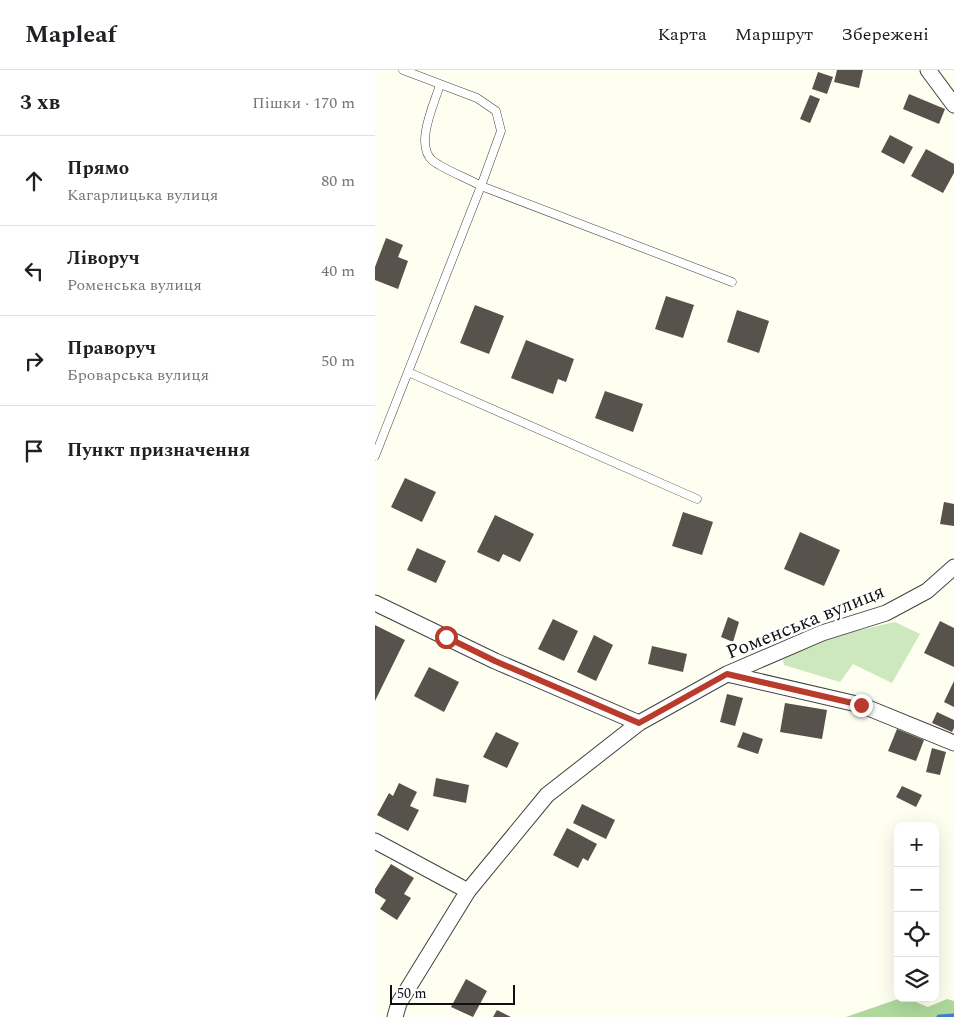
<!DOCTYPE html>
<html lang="uk">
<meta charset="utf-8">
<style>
body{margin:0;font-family:Spectral,serif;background:#f2f2f2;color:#202124}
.controls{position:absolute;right:15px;bottom:15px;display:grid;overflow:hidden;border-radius:10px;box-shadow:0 5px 20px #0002}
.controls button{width:45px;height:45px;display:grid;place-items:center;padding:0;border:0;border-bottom:1px solid #e0e0e0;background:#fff;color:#202124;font:25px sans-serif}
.scale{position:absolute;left:15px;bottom:12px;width:125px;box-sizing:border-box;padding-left:5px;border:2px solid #0f0f0f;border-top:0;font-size:14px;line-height:18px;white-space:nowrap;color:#0f0f0f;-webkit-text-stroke:4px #fff;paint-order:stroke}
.stop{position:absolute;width:15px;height:15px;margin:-11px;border:4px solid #b93b2c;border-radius:50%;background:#fff}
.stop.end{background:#b93b2c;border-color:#fff;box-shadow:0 1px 5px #0008}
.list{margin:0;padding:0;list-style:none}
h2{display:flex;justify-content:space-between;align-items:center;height:65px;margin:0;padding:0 20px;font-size:21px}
h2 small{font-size:16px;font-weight:400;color:#757577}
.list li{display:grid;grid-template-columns:32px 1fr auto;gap:15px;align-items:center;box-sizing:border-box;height:90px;padding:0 20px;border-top:1px solid #e0e0e0}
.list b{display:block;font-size:19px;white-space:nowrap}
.list p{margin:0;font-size:16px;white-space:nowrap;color:#757577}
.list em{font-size:16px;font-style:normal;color:#757577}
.icon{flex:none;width:28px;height:28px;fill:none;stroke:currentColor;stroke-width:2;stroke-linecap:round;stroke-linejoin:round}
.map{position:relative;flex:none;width:579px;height:947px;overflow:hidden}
header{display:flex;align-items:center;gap:30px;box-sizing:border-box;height:70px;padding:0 25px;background:#fff;border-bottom:1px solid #e0e0e0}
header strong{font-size:24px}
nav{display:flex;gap:28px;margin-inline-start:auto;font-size:18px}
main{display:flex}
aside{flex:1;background:#fff}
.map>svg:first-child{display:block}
.green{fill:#cce8bc}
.forest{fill:#aed89c}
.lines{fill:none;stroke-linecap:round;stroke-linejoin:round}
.stream{stroke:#427ec7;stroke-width:5}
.building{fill:#57524c}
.lane-casing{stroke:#424242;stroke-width:9}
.street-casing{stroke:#424242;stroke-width:17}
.lane{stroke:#fff;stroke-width:8}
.street{stroke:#fff;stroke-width:15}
.route{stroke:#b93b2c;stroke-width:6}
.labels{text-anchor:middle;stroke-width:5;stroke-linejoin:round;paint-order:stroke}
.street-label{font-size:20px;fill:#0f0f0f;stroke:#fff}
</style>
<header>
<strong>Mapleaf</strong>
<nav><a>Карта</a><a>Маршрут</a><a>Збережені</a></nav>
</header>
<main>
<aside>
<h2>3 хв<small>Пішки · 170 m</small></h2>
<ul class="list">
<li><svg class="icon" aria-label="ahead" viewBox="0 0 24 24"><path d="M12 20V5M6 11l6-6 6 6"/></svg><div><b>Прямо</b><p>Кагарлицька вулиця</p></div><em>80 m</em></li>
<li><svg class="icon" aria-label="left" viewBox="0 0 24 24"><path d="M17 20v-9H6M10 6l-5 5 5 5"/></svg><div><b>Ліворуч</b><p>Роменська вулиця</p></div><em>40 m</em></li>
<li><svg class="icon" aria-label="right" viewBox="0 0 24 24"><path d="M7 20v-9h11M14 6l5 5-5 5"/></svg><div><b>Праворуч</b><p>Броварська вулиця</p></div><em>50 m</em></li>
<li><svg class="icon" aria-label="arrive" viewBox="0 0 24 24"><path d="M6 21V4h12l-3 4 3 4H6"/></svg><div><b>Пункт призначення</b></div></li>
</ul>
</aside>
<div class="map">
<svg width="579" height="947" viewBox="0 0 579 947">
<rect width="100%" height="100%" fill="#fefef1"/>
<path class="green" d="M520 552 545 564 517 613 478 594 465 612 409 595 408 590C431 571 490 559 520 552Z"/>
<path class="forest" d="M526 928H531L553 937 572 929 579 931V947H471Z"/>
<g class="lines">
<path class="stream" d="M564 947 579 946"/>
</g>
<path class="building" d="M462 0H488L484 18 459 12Z
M443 2 458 7 452 24 437 19Z
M534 24 570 39 564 54 528 39Z
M435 25 445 29 435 53 425 49Z
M515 65 538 77 529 94 506 82Z
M551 79 579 94V103L568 123 536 106Z
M11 168 28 175 23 187 33 191 23 219 0 210V197Z
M291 226 319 235 308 268 280 259Z
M100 235 129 246 114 284 85 273Z
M362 240 394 251 384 283 352 272Z
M151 270 199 289 191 312 183 309 178 324 136 308Z
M230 321 268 334 258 362 220 348Z
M30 408 61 422 47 452 16 437Z
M569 432 579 434V456L565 454Z
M308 442 338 452 327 485 297 476Z
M120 445 159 464 145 492 128 484 124 492 102 482Z
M425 462 465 480 449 516 409 499Z
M42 478 71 491 61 513 32 500Z
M353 547 364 552 358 572 346 567Z
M178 549 203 561 189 591 163 579Z
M565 551 579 558V597L549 583Z
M0 555 30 570 0 631Z
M219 565 238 575 221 611 202 602Z
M277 576 312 584 308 602 273 594Z
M54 597 84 612 69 642 39 626Z
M579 611V637L569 632Z
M352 624 368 628 360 656 345 652Z
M410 633 452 640 447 669 405 662Z
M562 642 579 650V658L577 662 557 653Z
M522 659 549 670 541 691 513 681Z
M121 662 144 673 132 698 108 687Z
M368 662 388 669 383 684 362 677Z
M557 678 571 682 565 705 551 702Z
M61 708 94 715 91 733 58 726Z
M24 713 42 722 35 736 44 740 33 761 2 745 14 723 18 726Z
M527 716 547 725 541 737 521 727Z
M207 734 240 750 231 769 198 753Z
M192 758 222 774 213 791 208 788 203 798 178 785Z
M16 794 39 808 29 824 36 828 22 850 5 839 11 830 0 823V819Z
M91 909 112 921 98 947 76 937Z
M122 940 136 947H118Z"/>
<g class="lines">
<defs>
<path id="lane" d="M28 0 102 28 121 41 126 61 106 116 357 212
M33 302 322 429
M0 386 106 116C92 108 70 100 58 91 39 76 59 34 65 15"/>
<path id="street" d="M553 0 579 35
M0 533 120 591 264 653
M352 604 486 635 579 673
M0 771 93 821
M20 947 24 933 93 821 172 725 264 653 352 604 447 563 511 543 552 521 579 497"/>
</defs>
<use href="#lane" class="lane-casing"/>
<use href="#street" class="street-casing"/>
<use href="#lane" class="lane"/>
<use href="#street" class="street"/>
</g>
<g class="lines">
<path class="route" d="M71 567 120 591 264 653 352 604 486 635"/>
</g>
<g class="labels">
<g class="street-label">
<text transform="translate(430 551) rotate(-22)" y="7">Роменська вулиця</text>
</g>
</g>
</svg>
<div class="controls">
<button>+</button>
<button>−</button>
<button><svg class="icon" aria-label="locate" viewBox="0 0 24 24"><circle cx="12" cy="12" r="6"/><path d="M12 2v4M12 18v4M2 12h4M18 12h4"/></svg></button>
<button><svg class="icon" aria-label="layers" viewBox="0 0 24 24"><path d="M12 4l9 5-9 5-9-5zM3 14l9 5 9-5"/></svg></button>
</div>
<div class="scale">50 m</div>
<div class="stop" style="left:71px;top:567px"></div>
<div class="stop end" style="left:486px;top:635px"></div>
</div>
</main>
